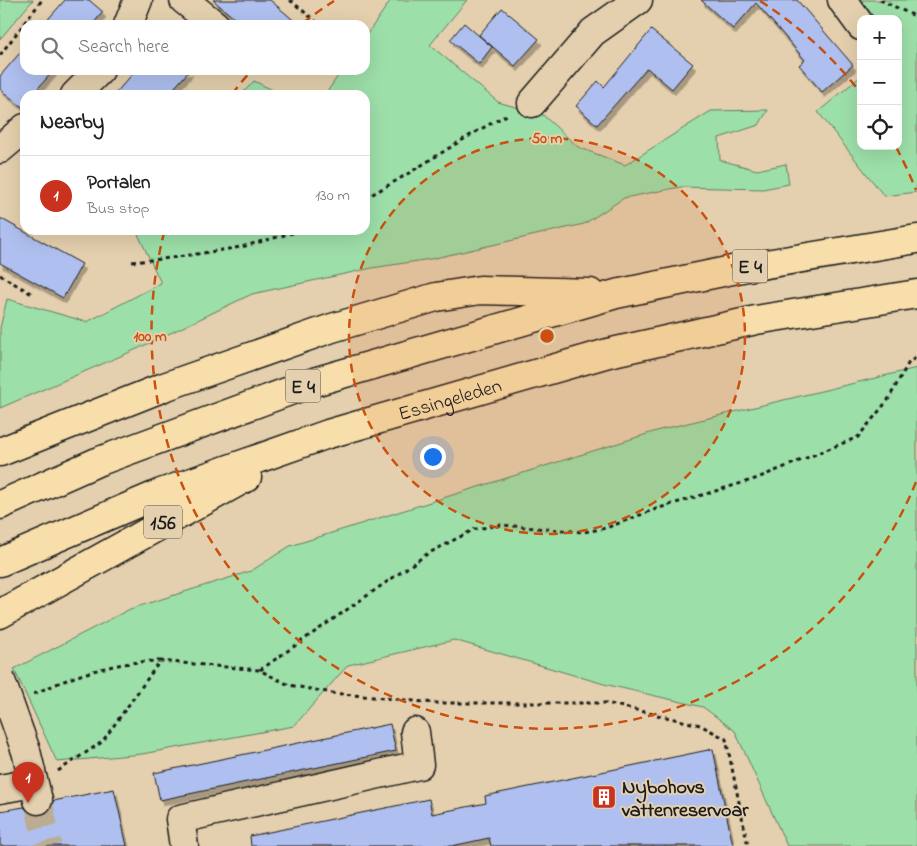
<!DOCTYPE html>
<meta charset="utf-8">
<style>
body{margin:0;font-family:"Indie Flower",sans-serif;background:#f2f2f2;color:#202124}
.controls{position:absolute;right:15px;top:15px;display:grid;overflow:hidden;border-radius:10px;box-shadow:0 5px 20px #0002}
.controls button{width:45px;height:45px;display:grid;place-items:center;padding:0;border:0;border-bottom:1px solid #e0e0e0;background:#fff;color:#202124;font:25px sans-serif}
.you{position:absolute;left:432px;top:456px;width:18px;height:18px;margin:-12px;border:4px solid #fff;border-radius:50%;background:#1a73e8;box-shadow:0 0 0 8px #1a73e833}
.badge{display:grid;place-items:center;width:32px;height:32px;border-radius:50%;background:#c8321e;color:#fff;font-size:16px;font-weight:700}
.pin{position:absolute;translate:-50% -41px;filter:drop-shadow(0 1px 2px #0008)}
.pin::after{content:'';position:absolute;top:26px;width:18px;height:15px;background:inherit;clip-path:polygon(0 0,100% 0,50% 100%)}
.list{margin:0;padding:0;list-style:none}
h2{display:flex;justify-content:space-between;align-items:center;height:65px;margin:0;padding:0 20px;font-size:21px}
h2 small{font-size:16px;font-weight:400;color:#757577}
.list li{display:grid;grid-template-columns:32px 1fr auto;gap:15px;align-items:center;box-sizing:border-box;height:80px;padding:0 20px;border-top:1px solid #e0e0e0}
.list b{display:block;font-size:19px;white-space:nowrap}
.list p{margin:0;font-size:16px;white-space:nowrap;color:#757577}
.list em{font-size:16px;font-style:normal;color:#757577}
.icon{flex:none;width:28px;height:28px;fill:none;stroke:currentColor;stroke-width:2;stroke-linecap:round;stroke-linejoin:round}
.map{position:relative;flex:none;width:917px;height:846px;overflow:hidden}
.search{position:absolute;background:#fff;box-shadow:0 5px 20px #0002;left:20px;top:20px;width:350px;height:55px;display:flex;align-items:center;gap:12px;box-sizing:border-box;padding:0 18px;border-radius:15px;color:#757577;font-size:19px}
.panel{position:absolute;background:#fff;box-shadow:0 5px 20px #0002;left:20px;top:90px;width:350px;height:145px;border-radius:15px}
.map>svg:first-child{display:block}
.green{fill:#9ddfa9;stroke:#5c7e62}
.building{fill:#afc0f0;stroke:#1c1c1c;filter:url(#shadow)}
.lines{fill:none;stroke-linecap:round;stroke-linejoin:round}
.minor-tunnel{stroke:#bcac91;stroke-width:28;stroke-dasharray:28 14;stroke-linecap:butt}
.minor-casing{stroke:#1c1c1c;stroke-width:31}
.highway-casing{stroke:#1c1c1c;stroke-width:31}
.path{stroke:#1c1c1c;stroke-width:3;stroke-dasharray:4 4;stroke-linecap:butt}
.minor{stroke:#e4d0ae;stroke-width:28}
.highway{stroke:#f8deab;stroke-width:28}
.minor-bridge-casing{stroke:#1c1c1c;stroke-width:31;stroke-linecap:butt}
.minor-bridge{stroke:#e4d0ae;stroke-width:28}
.ring{fill:none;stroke:#c9500e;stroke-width:2.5;stroke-dasharray:9 6}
.labels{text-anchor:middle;stroke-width:4;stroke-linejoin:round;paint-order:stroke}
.shield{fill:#e4d0ae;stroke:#585248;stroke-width:1}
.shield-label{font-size:19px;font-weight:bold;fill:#1c1c1c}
.street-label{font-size:20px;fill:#1c1c1c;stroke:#e4d0ae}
.poi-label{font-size:20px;font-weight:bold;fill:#1c1c1c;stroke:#e4d0ae;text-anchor:start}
.centre{fill:#c9500e;stroke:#e4d0ae;stroke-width:2.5}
.ring-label{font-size:15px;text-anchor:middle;font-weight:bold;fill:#c9500e;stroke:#e4d0ae;stroke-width:4;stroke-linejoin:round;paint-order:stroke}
</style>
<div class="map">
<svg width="917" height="846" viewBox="0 0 917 846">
<defs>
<filter id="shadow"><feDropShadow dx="3" dy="5.5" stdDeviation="0" flood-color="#0004"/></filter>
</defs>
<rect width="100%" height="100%" fill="#e4d0ae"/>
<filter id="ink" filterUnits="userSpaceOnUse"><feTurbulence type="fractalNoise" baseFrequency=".02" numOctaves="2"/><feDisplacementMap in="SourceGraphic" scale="10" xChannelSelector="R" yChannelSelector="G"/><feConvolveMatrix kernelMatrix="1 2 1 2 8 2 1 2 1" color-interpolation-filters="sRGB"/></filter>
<g filter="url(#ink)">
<path class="green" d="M0 0H33L0 39Z
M391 0H467L430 45 498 102 543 115 578 147 625 165 711 111 768 110 759 125 719 138 720 160 757 170 786 164 789 184 763 189 680 187 624 198 584 224 431 259 372 268 252 294 137 349 0 408V328L7 299 87 322 161 283 136 230H365V95H325L342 70H365V37Z
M861 0H917V192L884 196 818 112 861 76V146H898V19H875Z
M254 81 283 95H241Z
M917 368V846H787L735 731 703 707 604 684 454 640 348 665 294 726 142 754 57 762 14 669 130 609 251 571 290 546 663 429Z"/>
<path class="building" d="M65 0H89L103 12 92 25H43Z
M213 0H270L299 25H242Z
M701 0H797L853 65 822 92 799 65 805 60 756 3 733 29Z
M502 8 539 39 515 66 479 35Z
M464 23 492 47 479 64 450 40Z
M651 30 693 64 672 89 647 68 597 125 576 106 598 81 604 87Z
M25 47V70H54L32 95H25V104L22 107 0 89V76Z
M136 70H190L168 95H114Z
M0 218 82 264 63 298 0 263Z
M390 724 396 751 160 800 154 773Z
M713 749 733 846H491L489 838 452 846H251L250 836 429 799 432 814 486 803 485 796Z
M114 789 127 846H0V811L24 807 33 815H41L49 811 53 801Z"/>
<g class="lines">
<path class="minor-tunnel" d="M38 800 48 846"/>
<defs>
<path id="minor" d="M184 0 215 25
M842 0 861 26
M128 25 138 0
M75 95 100 70
M532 103 593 32 638 0
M0 149 25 128
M26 751 38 800
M0 789 33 783
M184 846 180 819 419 765 415 732"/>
<g id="highway">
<path d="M0 452 164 387 332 328 436 297 480 290 590 293"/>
<path d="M0 505 97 462 314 382 616 294 742 268 917 239"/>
<path id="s1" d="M0 562 161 493 328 434 608 353 756 320 917 294"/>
<path d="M0 614 247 477"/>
</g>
</defs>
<use href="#minor" class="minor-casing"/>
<use href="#highway" class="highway-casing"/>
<path class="path" d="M290 0 320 25
M880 0 917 17
M0 55 42 0
M365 198C415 172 459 139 509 114
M132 262 171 258 241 247 303 230
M0 275 32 294
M260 670 427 554 475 529 501 525 584 532 606 528 656 509 755 479 858 437 888 400 909 362 917 357
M34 694C74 675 116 661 160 661
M58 771 102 742 160 661 259 670 289 685 332 693 435 703H606L700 725 726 739 748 846"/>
<use href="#minor" class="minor"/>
<use href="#highway" class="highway"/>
<defs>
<path id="minor-bridge" d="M0 678 26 751"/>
</defs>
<use href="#minor-bridge" class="minor-bridge-casing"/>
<use href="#minor-bridge" class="minor-bridge"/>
</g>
</g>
<circle cx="547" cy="336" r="198" fill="#c9500e" fill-opacity=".12"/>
<g class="ring">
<circle cx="547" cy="336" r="198"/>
<path d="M916 482A397 397 0 0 1 164 233M232 94A397 397 0 0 1 252 70M303 23A397 397 0 0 1 334 1M760 1A397 397 0 0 1 860 92M896 147A397 397 0 0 1 916 190"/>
</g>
<defs>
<symbol id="building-square" viewBox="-11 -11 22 22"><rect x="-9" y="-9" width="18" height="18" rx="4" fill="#c8321e" stroke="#e4d0ae"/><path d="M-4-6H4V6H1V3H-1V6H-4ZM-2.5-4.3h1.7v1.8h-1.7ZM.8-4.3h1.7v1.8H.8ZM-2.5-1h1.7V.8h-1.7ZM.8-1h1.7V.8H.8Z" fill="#fff"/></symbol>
</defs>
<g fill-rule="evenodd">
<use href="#building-square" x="590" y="783" width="28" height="28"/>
</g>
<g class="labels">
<g class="shield">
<rect x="732.5" y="249.5" width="35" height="33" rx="4"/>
<rect x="285.5" y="369.5" width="35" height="33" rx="4"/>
<rect x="144" y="505.5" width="38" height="33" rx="4"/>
</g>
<g class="shield-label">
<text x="750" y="273">E 4</text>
<text x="303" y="393">E 4</text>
<text x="163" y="529">156</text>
</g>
<g class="street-label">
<text dy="7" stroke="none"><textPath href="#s1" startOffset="479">Essingeleden</textPath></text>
</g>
<g class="poi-label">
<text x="622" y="793">Nybohovs<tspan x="622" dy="23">vattenreservoar</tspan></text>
</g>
</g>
<circle cx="547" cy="336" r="8" class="centre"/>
<g class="ring-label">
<text x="547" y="143">50 m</text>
<text x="150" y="341">100 m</text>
</g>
</svg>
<div class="controls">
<button>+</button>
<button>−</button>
<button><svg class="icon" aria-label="locate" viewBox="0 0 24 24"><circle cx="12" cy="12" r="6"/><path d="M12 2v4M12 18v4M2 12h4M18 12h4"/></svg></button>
</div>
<div class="you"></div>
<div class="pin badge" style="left:28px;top:803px">1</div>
<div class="search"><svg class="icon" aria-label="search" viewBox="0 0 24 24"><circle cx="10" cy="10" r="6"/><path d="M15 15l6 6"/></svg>Search here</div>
<section class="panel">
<h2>Nearby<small></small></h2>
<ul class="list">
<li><span class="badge">1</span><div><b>Portalen</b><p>Bus stop</p></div><em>130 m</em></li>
</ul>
</section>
</div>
